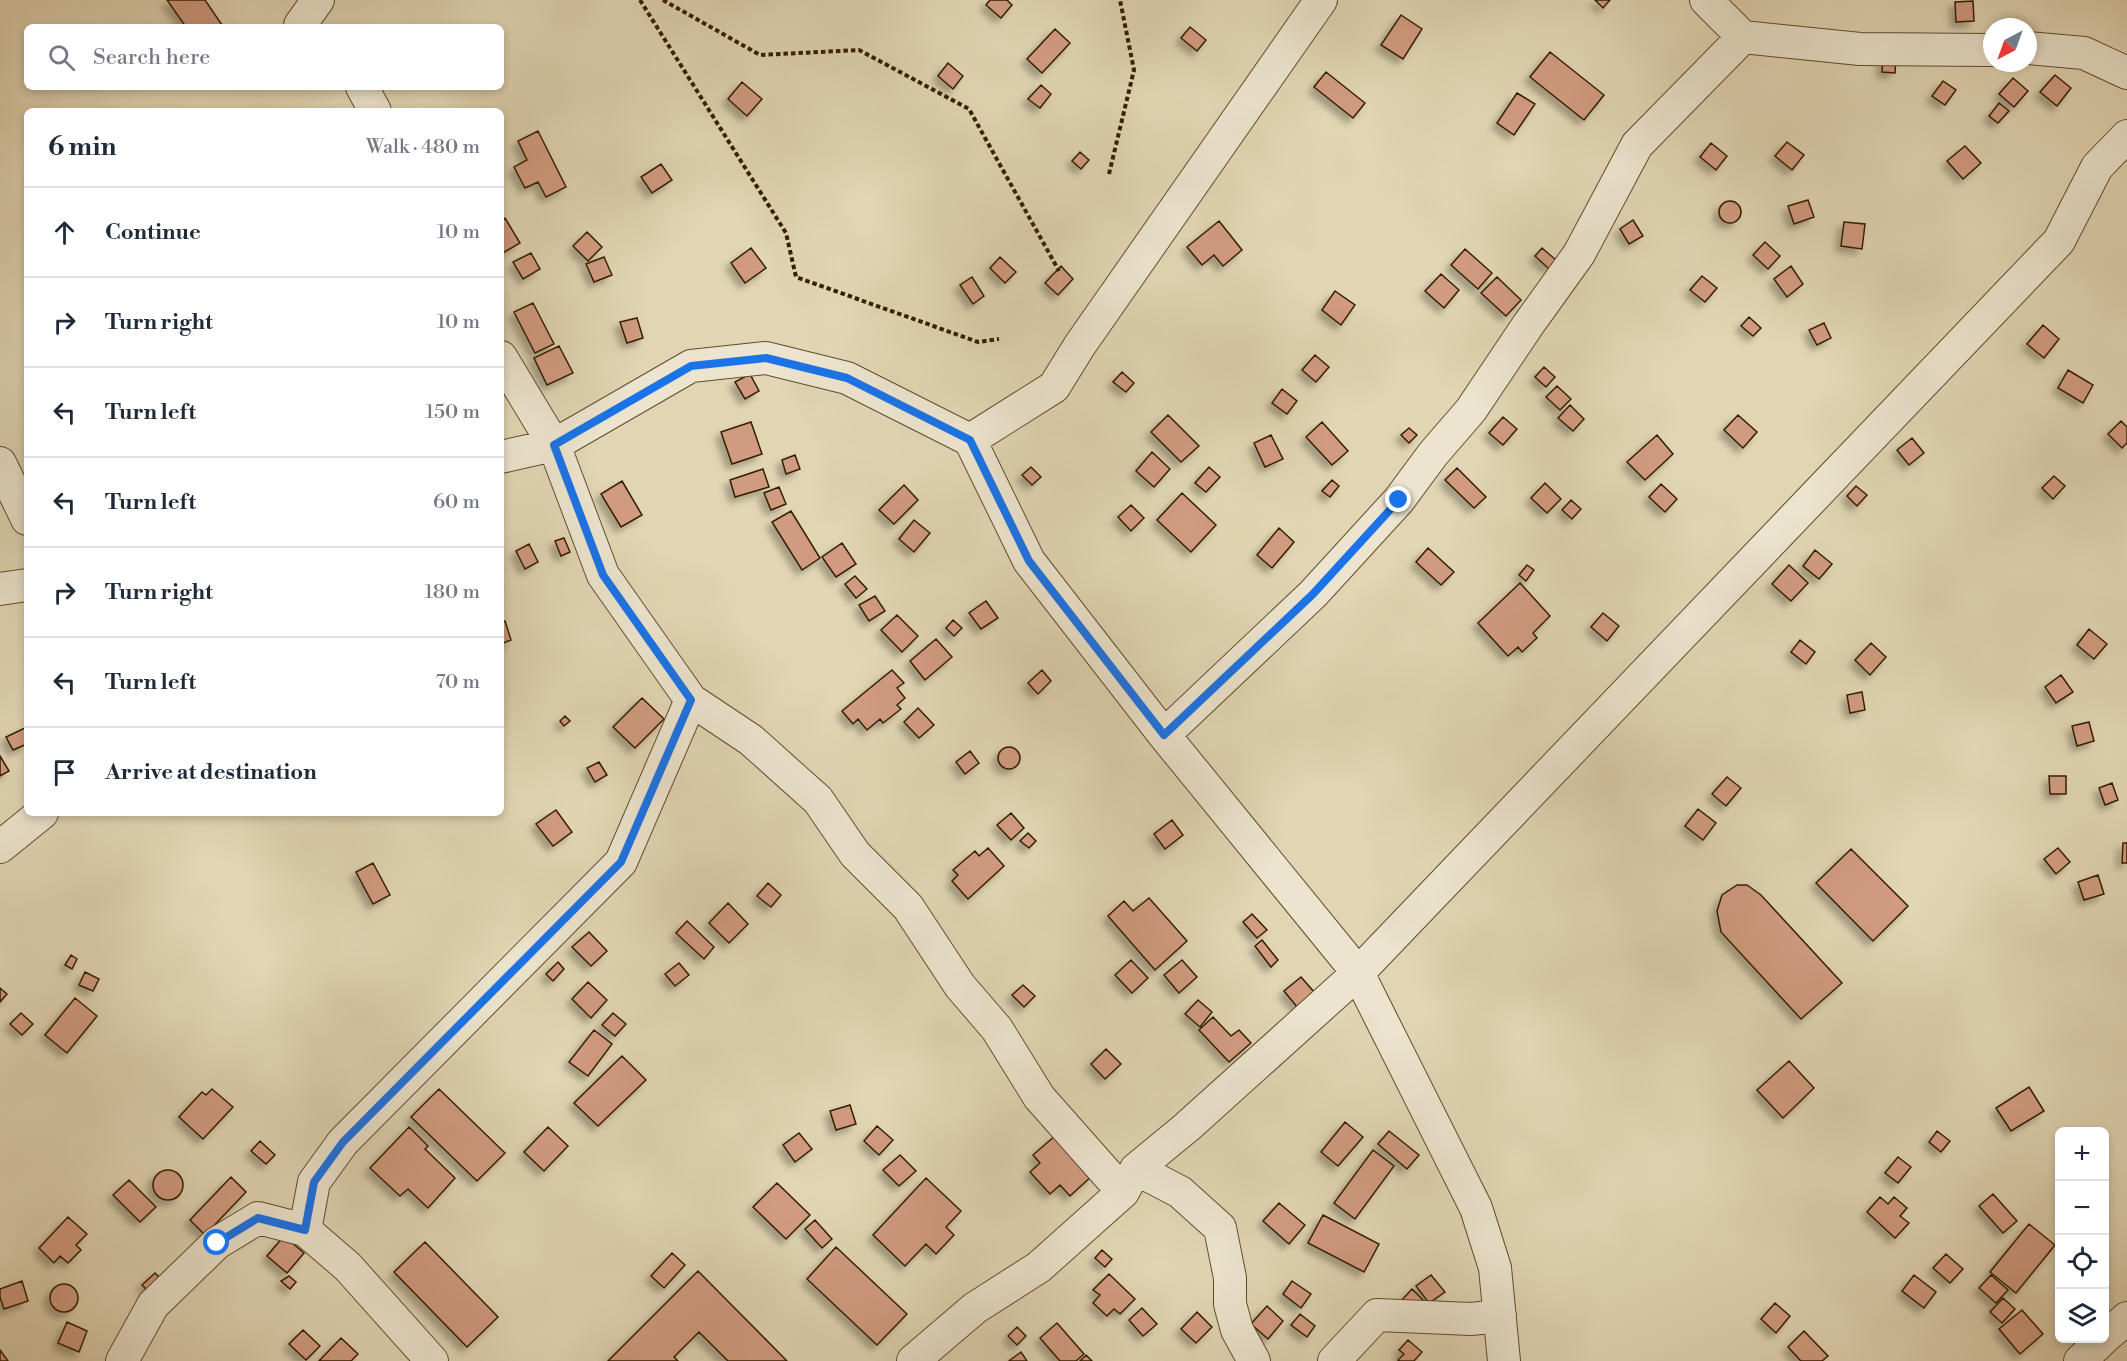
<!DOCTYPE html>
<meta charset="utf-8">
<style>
body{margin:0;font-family:"Libre Bodoni",serif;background:#f2f2f3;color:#1f2937}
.controls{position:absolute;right:18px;bottom:18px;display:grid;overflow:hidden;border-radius:9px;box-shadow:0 3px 9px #0003}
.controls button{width:54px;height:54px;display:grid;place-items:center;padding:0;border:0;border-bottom:2px solid #e0e1e3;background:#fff;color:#1f2937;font:30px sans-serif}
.compass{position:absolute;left:1983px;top:18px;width:54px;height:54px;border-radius:50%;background:#fff;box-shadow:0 3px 9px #0003;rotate:221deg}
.stop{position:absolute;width:18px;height:18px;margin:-14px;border:4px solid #1a73e8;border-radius:50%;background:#fff}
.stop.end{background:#1a73e8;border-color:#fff;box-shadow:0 2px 6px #0008}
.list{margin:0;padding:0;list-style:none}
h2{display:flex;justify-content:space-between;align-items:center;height:78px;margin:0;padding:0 24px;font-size:26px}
h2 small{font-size:20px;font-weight:400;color:#747a83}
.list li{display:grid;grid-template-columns:39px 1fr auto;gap:18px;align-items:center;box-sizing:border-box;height:90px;padding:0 24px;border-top:2px solid #e0e1e3}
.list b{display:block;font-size:22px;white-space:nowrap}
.list em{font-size:20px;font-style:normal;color:#747a83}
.icon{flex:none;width:33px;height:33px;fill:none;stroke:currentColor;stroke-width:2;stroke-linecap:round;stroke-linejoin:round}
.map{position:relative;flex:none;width:2127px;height:1361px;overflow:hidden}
.search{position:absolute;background:#fff;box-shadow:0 3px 9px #0003;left:24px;top:24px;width:480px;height:66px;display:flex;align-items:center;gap:15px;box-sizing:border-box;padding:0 21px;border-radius:9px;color:#747a83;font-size:22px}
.panel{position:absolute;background:#fff;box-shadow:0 3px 9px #0003;left:24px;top:108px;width:480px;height:708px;border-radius:9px}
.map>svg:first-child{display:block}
.building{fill:#d19b80;stroke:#351e00;stroke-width:1.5;filter:url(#shadow)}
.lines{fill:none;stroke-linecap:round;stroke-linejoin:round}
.minor-casing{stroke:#604c2d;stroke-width:34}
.path{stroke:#351e00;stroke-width:4;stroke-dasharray:4.5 3;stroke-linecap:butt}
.minor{stroke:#ece4ce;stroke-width:32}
.route{stroke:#1a73e8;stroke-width:8}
</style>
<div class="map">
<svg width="2127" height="1361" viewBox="0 0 2127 1361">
<defs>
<filter id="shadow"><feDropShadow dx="-5.5" dy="5.5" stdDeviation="3" flood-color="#0004"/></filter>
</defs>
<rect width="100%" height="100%" fill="#e1d5b3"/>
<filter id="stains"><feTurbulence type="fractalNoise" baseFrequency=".00333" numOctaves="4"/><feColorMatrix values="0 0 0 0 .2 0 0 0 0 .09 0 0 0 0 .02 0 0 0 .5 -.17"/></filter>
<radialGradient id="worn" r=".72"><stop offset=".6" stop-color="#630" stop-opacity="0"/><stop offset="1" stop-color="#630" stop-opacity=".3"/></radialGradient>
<path class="building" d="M167 0H205L222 25 218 27H186Z
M990 0H1007L1012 5 1001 18 986 5Z
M1595 0H1610L1603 8Z
M1973 1 1974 21 1956 22 1955 2Z
M1401 15 1422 29 1403 59 1381 45Z
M1190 27 1206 40 1197 51 1181 38Z
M1055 29 1070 43 1042 73 1027 59Z
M1550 52 1604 95 1584 120 1530 77Z
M1883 56H1896L1895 73 1882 72Z
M948 63 963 76 953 89 938 76Z
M1326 72 1365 103 1353 118 1314 87Z
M2055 75 2071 88 2057 106 2040 92Z
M2013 78 2028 91 2014 107 1999 94Z
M1943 81 1956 90 1945 105 1932 96Z
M742 82 762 99 747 116 728 99Z
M1041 85 1051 94 1040 108 1028 99Z
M1517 93 1535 104 1514 135 1497 123Z
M1999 103 2009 111 1998 123 1989 116Z
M538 131 566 187 546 197 538 182 525 188 514 167 527 160 518 141Z
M1787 142 1804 155 1792 170 1775 156Z
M1711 143 1727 156 1716 170 1700 157Z
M1965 146 1981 163 1963 179 1947 161Z
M1080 152 1089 160 1081 169 1072 161Z
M661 164 672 180 652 193 641 177Z
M1808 200 1814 217 1794 224 1788 206Z
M1719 212a11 11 0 1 1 22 0a11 11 0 1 1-22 0Z
M505 218 520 243 501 254V221Z
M1633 220 1643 236 1629 244 1620 229Z
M1219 221 1242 250 1223 266 1214 255 1202 265 1187 247Z
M1844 222 1865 224 1862 249 1841 246Z
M587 232 602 247 588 261 573 246Z
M1765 242 1780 256 1768 269 1753 255Z
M751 248 766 268 745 283 731 263Z
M1542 248 1556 260 1549 269 1535 256Z
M1465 249 1492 273 1478 289 1451 265Z
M531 253 540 269 523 279 513 262Z
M604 257 612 275 594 282 586 264Z
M1000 257 1016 272 1005 283 990 268Z
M1061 266 1073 279 1058 295 1045 283Z
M1791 266 1803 284 1787 297 1774 279Z
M1441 274 1459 290 1444 308 1425 291Z
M1702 276 1717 288 1705 302 1690 290Z
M972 277 984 296 973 304 960 285Z
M1497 277 1521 300 1506 316 1481 293Z
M1335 291 1355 305 1341 325 1322 310Z
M533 303 554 344 535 353 514 312Z
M1749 317 1761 328 1753 336 1741 326Z
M637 318 643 338 627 343 620 322Z
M1824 323 1831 338 1817 345 1809 330Z
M2043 325 2059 339 2044 358 2027 344Z
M559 346 573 373 547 385 534 358Z
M1315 355 1329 367 1316 382 1302 370Z
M1544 367 1555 377 1546 387 1535 377Z
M2068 370 2093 385 2083 403 2058 388Z
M1122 372 1134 383 1126 392 1113 382Z
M750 374 759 391 745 399 735 382Z
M1557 386 1571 399 1560 410 1546 397Z
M1282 389 1297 401 1287 414 1272 403Z
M1570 405 1584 419 1573 431 1558 418Z
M1168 415 1199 446 1181 462 1151 432Z
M1738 415 1757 432 1743 448 1724 430Z
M1503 417 1517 429 1503 445 1489 433Z
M2121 421 2127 427V443L2122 448 2108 434Z
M751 422 762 454 732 464 721 432Z
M1322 422 1348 451 1332 465 1306 437Z
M1409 428 1417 435 1409 443 1401 435Z
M1271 435 1283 459 1265 467 1254 443Z
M1657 435 1673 454 1645 480 1627 462Z
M1912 438 1924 453 1909 465 1897 450Z
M1152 452 1170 469 1154 487 1136 471Z
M795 455 800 469 786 474 782 460Z
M1031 467 1041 477 1032 485 1022 475Z
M1209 467 1220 477 1206 492 1195 483Z
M1457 468 1486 497 1474 508 1445 480Z
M763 469 769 487 735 497 730 480Z
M2054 476 2065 486 2053 499 2042 488Z
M1332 480 1339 486 1330 497 1322 491Z
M622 481 642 515 621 527 601 494Z
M1545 483 1561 499 1547 513 1531 498Z
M1661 484 1677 499 1665 512 1649 497Z
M904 485 918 500 894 524 879 510Z
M1856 486 1867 495 1857 506 1847 496Z
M779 487 786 504 771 510 764 493Z
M1182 493 1216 525 1191 552 1157 520Z
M1571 500 1581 509 1572 519 1562 510Z
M1131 505 1144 518 1131 531 1118 517Z
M791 511 820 558 802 570 772 522Z
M914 520 930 533 914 552 899 539Z
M1279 528 1294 542 1272 568 1257 555Z
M564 538 570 552 561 556 555 541Z
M842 543 856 564 836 577 822 557Z
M529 544 538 562 525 569 516 551Z
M1428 548 1454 572 1441 585 1416 562Z
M1815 550 1832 564 1819 579 1803 566Z
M1527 565 1534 570 1526 581 1519 575Z
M1789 565 1808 583 1791 601 1772 584Z
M855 576 867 589 856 598 845 584Z
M1520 583 1550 616 1533 633 1537 638 1522 652 1518 647 1508 656 1478 623Z
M875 596 885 611 869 621 859 605Z
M986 601 998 618 981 629 969 613Z
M1603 613 1619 626 1607 641 1591 627Z
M897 615 918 636 902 652 881 630Z
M953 620 962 628 954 636 946 628Z
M505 621 511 640 501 644V623Z
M2089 629 2107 644 2094 659 2077 645Z
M936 639 952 657 925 680 910 661Z
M1800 640 1815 652 1806 664 1791 652Z
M1871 643 1886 657 1870 675 1855 660Z
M892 670 904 683 897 688 905 698 897 705 901 709 883 723 880 719 867 730 858 719 853 724 842 711Z
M1042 670 1051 681 1038 694 1028 683Z
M2061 675 2073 692 2056 703 2045 687Z
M1862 692 1865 710 1850 713 1847 695Z
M642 698 664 719 635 748 613 727Z
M918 708 934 725 919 738 904 722Z
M565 716 570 721 564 726 560 721Z
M2089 722 2094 741 2077 746 2072 726Z
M27 727V744L13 750 6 737Z
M998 758a11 11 0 1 1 22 0a11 11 0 1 1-22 0Z
M970 751 979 763 965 774 956 762Z
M0 756 9 771 0 776Z
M599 762 607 775 595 782 587 768Z
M2049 776H2066V794H2050Z
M1727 777 1741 788 1726 806 1712 794Z
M2112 783 2118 800 2105 805 2099 788Z
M1698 809 1716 823 1703 840 1685 826Z
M556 810 572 832 553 846 536 824Z
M1011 813 1024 828 1011 840 997 825Z
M1172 820 1183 835 1165 849 1154 834Z
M1028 833 1036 841 1029 848 1020 841Z
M2123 843H2127V863H2122Z
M988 848 1004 866 968 899 952 881 958 875 953 870 975 851 979 856Z
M2058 848 2070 862 2056 874 2044 859Z
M1851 849 1908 906 1873 941 1816 883Z
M373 863 390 895 373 904 356 872Z
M2098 875 2104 894 2084 900 2078 882Z
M768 883 781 895 771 907 757 896Z
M1737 885H1747L1761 895 1842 983 1801 1019 1721 932 1717 911 1722 895Z
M1149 898 1187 941 1155 970 1108 916 1124 901 1133 911Z
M728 903 748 924 729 943 709 923Z
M1252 914 1267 930 1257 938 1243 922Z
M687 921 714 947 704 959 676 933Z
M589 932 607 951 591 966 572 947Z
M1262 940 1278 960 1271 967 1255 946Z
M71 955 77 959 72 969 65 965Z
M1131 960 1148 978 1132 993 1115 975Z
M1182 960 1197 977 1179 993 1164 975Z
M558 962 564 969 553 981 546 974Z
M679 963 689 975 675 986 665 974Z
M85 972 99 979 93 991 79 985Z
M1301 977 1315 993 1298 1008 1284 991Z
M588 982 607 1000 591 1018 572 999Z
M1023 985 1035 996 1024 1007 1012 995Z
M0 988 7 994 0 1002Z
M75 998 97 1016 67 1053 45 1035Z
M1198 1000 1212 1012 1200 1027 1185 1014Z
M21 1013 33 1024 22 1035 10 1024Z
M613 1013 626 1024 615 1036 602 1025Z
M1213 1017 1231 1036 1239 1030 1251 1043 1229 1062 1199 1030Z
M594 1030 612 1044 588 1076 569 1062Z
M1106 1049 1121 1064 1105 1079 1091 1064Z
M622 1056 646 1080 598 1126 574 1103Z
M1789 1061 1814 1088 1783 1118 1757 1090Z
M2029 1087 2044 1111 2011 1131 1996 1108Z
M212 1089 233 1107 203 1139 179 1117 202 1092 206 1095Z
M439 1089 505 1153 477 1181 411 1117Z
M850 1105 856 1124 836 1130 830 1111Z
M1345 1122 1363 1137 1338 1166 1321 1152Z
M877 1126 893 1140 879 1155 864 1141Z
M409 1127 428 1146 425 1149 455 1178 428 1208 408 1189 400 1196 370 1168Z
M548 1127 568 1146 544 1171 524 1152Z
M1389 1131 1419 1155 1407 1169 1378 1144Z
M1937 1131 1950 1141 1941 1152 1929 1142Z
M799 1133 812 1149 795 1162 783 1145Z
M1056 1135 1093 1175 1070 1196 1060 1185 1050 1194 1030 1172 1040 1163 1033 1155Z
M260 1141 275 1155 266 1164 251 1151Z
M1373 1150 1394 1166 1355 1219 1334 1203Z
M900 1155 916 1171 899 1186 883 1170Z
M1898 1157 1911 1167 1898 1183 1885 1173Z
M153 1185a15 15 0 1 1 30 0a15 15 0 1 1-30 0Z
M231 1177 246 1192 205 1235 190 1220Z
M926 1178 961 1211 946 1227 954 1235 936 1254 926 1244 905 1266 873 1235Z
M129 1180 156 1207 140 1222 113 1195Z
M777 1183 810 1215 786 1239 753 1207Z
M1993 1194 2017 1221 2003 1233 1979 1206Z
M1880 1197 1888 1204 1894 1197 1907 1208 1900 1216 1909 1223 1895 1238 1867 1212Z
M1279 1203 1305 1225 1289 1244 1263 1221Z
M1323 1215 1379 1244 1364 1272 1308 1243Z
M68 1217 87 1234 76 1245 81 1250 68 1263 60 1256 54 1263 39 1248Z
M815 1220 832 1239 822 1248 805 1229Z
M2029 1224 2055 1245 2016 1293 1990 1272Z
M284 1236 304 1253 287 1273 267 1256Z
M425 1242 498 1317 467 1347 394 1272Z
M836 1247 907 1314 877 1345 807 1279Z
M1102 1250 1112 1259 1105 1267 1095 1258Z
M672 1253 685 1265 664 1288 651 1276Z
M1946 1254 1963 1269 1950 1283 1933 1268Z
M698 1271 787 1361H728L699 1332 674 1357 678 1361H608Z
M155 1273 162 1280 150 1293 142 1285Z
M1109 1274 1135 1299 1120 1314 1114 1309 1107 1316 1093 1303 1100 1295 1093 1290Z
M1431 1275 1445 1292 1429 1303 1416 1286Z
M1914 1275 1936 1292 1924 1308 1902 1291Z
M1991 1275 2008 1290 1996 1303 1979 1288Z
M289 1276 296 1282 290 1289 281 1281Z
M22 1281 28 1301 4 1309 0 1297V1289Z
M1292 1281 1311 1294 1301 1308 1283 1294Z
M50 1298a14 14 0 1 1 28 0a14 14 0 1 1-28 0Z
M1412 1289 1424 1301H1401Z
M2003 1298 2015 1309 2002 1323 1990 1312Z
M1775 1303 1790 1316 1776 1333 1761 1319Z
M1267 1306 1283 1321 1268 1339 1251 1324Z
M1142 1308 1157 1324 1143 1336 1129 1320Z
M2022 1310 2043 1334 2020 1354 1999 1329Z
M1197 1312 1212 1327 1196 1343 1181 1329Z
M1300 1314 1315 1326 1307 1337 1291 1325Z
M67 1322 87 1331 79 1352 58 1343Z
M1057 1323 1084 1354 1076 1361H1060L1040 1338Z
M1017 1327 1026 1336 1017 1345 1008 1336Z
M303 1330 320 1346 306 1360 289 1344Z
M1804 1331 1828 1356 1822 1361H1801L1788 1347Z
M341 1338 358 1354 351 1361H319Z
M1408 1340 1422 1352 1414 1361H1400L1398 1360 1404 1354 1399 1350Z
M0 1350 8 1361H0Z
M1021 1352 1027 1361H1009Z
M1086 1355 1092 1361H1080Z"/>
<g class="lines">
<defs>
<path id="minor" d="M1706 0 1743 37 1860 49 1992 50
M302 27 300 25 318 0
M2028 48 2084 53 2127 73
M362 87 375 111
M501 357 554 445 603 575 691 700 751 740 818 800 855 854 908 907 960 986 997 1029 1039 1097 1123 1192
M970 440 1029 561 1164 735 1358 973 1476 1208 1495 1268 1504 1361
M501 457 554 445 691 366 766 358 847 378 970 440 1054 387 1080 345 1321 0
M0 463 27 519
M0 589 27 585
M1164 735 1313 594 1399 500 1433 454 1471 410 1528 325 1579 254 1637 145 1743 37
M0 847 42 813
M1136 1169 1180 1192 1220 1228 1230 1278V1304L1237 1330 1254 1361
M305 1230 314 1182 343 1142 621 862 691 700
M2104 1338 2127 1318
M122 1361 153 1305 217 1243 258 1218 305 1230 348 1267 432 1361
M913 1361 975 1308 1039 1267 1123 1192 1136 1169 1187 1127 1358 973 2059 241 2097 167 2127 136
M1334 1361 1377 1315 1471 1319 1500 1316
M2080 1361 2104 1338"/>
</defs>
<use href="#minor" class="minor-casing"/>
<path class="path" d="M640 0 786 233 796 277 978 342 999 339
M663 0 760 55 859 50 969 109 1059 271
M1109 174 1134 70 1120 0"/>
<use href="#minor" class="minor"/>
</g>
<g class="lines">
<path class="route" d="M217 1243 258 1218 305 1230 314 1182 343 1142 621 862 691 700 603 575 554 445 691 366 766 358 847 378 970 440 1029 561 1164 735 1313 594 1399 500"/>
</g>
<rect width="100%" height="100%" filter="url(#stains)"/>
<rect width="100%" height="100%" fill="url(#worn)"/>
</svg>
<div class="controls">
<button>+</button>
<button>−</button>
<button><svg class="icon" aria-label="locate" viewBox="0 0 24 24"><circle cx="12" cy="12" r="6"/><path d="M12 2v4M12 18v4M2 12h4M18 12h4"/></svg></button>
<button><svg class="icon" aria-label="layers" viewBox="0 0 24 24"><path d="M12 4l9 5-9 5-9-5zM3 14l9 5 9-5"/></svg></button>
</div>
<svg class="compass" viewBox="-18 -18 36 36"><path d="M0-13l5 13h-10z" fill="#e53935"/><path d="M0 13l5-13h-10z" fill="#747a83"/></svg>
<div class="stop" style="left:217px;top:1243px"></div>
<div class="stop end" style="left:1399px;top:500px"></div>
<div class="search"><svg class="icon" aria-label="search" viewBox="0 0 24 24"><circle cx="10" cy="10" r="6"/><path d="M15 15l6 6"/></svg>Search here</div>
<section class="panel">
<h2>6 min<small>Walk · 480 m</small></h2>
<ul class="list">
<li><svg class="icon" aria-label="ahead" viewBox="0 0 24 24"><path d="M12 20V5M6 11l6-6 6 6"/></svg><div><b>Continue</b></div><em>10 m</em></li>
<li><svg class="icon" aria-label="right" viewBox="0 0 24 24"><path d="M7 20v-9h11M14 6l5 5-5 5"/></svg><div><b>Turn right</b></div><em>10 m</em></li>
<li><svg class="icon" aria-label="left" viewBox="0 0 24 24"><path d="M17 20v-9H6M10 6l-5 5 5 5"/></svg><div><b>Turn left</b></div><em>150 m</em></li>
<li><svg class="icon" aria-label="left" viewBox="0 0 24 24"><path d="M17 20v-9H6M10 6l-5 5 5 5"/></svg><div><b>Turn left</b></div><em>60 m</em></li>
<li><svg class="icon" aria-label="right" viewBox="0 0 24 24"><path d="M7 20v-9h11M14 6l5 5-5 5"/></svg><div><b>Turn right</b></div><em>180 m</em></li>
<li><svg class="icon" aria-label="left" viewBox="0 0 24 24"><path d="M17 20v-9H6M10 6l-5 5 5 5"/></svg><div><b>Turn left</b></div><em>70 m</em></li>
<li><svg class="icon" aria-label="arrive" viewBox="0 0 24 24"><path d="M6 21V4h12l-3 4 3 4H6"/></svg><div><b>Arrive at destination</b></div></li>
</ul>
</section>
</div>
